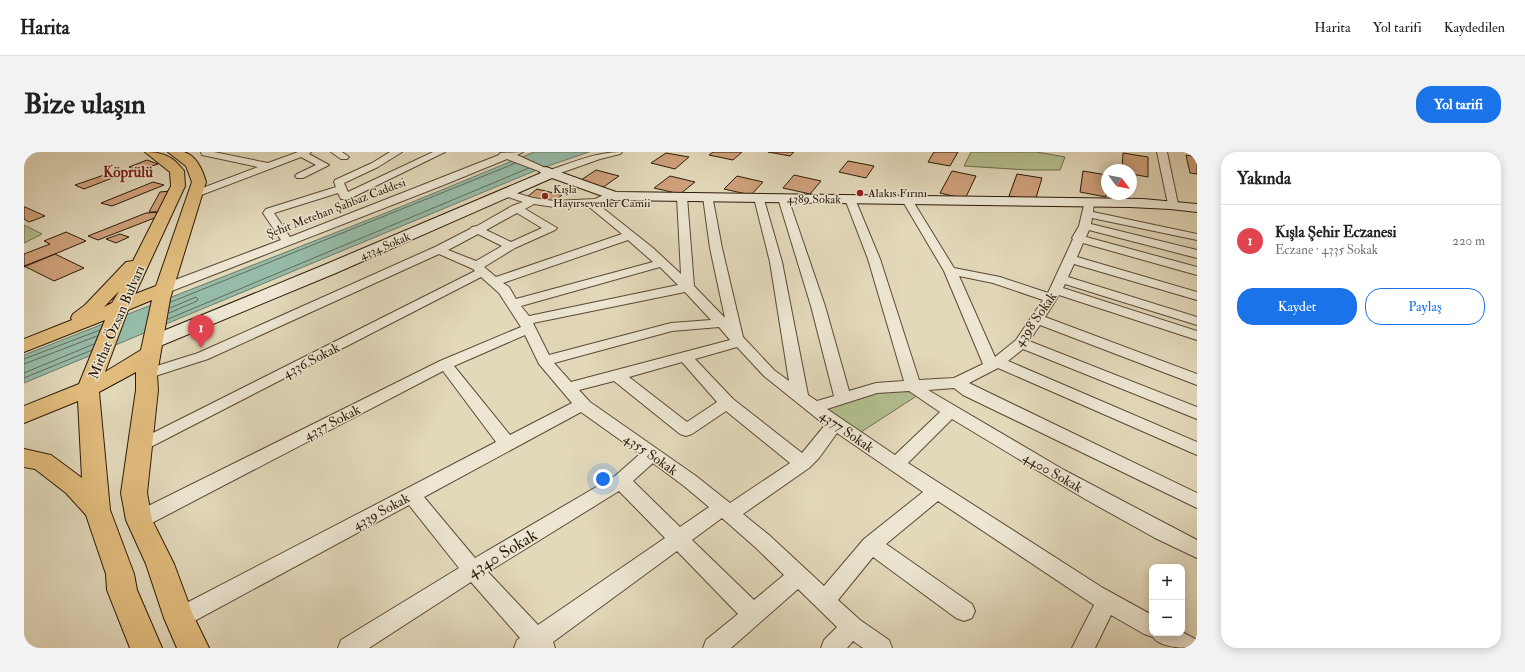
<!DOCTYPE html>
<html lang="tr">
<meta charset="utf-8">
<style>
body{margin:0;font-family:"IM FELL Double Pica",serif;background:#f2f2f2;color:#202124}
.controls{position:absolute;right:12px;bottom:12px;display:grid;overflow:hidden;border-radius:8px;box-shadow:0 2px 10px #0003}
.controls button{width:36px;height:36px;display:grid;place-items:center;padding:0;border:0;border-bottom:1px solid #e0e0e0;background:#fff;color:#202124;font:20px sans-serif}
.compass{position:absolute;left:1077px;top:12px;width:36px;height:36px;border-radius:50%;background:#fff;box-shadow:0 2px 10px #0003;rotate:122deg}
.you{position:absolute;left:579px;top:327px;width:14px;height:14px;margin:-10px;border:3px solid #fff;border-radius:50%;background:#1a73e8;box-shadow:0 0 0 6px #1a73e833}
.badge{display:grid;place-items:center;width:26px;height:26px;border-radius:50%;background:#1a73e8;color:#fff;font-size:13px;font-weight:700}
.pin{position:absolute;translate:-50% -33px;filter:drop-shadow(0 1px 2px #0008)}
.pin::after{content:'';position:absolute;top:21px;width:14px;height:12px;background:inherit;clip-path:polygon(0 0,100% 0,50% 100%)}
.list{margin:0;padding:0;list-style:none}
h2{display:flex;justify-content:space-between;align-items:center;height:52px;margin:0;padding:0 16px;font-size:17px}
h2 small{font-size:13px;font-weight:400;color:#757577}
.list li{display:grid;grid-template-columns:26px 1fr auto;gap:12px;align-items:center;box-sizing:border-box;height:72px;padding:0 16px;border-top:1px solid #e0e0e0}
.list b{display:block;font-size:15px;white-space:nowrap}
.list p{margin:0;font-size:13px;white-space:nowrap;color:#757577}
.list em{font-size:13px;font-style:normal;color:#757577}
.actions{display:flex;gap:8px;padding:12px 16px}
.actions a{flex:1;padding:9px 0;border:1px solid #1a73e8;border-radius:16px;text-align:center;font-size:14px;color:#1a73e8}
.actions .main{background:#1a73e8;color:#fff}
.map{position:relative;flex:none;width:1173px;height:496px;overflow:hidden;border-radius:16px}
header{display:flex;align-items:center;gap:24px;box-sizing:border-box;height:56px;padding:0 20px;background:#fff;border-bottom:1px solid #e0e0e0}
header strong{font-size:19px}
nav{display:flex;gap:22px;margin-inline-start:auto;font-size:14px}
.intro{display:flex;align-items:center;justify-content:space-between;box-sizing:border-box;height:96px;padding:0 24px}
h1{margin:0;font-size:28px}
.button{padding:10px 18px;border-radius:16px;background:#1a73e8;color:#fff;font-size:14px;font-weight:700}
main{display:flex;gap:24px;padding:0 24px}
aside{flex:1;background:#fff;border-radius:16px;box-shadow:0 2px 10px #0003}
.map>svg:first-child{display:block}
.green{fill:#b3bf90;stroke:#706d4c}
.water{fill:#96bba9;stroke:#6c7b68}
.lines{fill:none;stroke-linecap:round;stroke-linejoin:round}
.shore{stroke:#626b58;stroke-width:1}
.building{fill:#cfa17c;stroke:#2d1b07}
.minor-casing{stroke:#5a4a34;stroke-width:2}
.secondary-casing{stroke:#2d1b07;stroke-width:2}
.primary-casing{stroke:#2d1b07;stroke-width:2}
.minor{fill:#ece6d2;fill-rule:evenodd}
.secondary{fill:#ece6d2;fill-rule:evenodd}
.primary{fill:#e1bc7d;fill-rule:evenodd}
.poi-dot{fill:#8f2418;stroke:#ece6d2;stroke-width:1.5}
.labels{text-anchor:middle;stroke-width:3;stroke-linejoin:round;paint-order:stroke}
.far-poi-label{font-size:12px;fill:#2d1b07;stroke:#ece6d2;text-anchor:start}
.far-street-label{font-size:12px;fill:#2d1b07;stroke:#ece6d2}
.street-label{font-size:14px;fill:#2d1b07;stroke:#ece6d2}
.far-district-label{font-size:15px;font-weight:bold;fill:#7a1f14;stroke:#ece6d2}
.near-street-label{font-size:17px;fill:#2d1b07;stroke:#ece6d2}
</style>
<header>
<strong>Harita</strong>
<nav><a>Harita</a><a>Yol tarifi</a><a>Kaydedilen</a></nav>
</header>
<div class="intro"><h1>Bize ulaşın</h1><a class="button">Yol tarifi</a></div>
<main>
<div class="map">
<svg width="1173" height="496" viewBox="0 0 1173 496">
<rect width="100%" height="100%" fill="#e2d8ba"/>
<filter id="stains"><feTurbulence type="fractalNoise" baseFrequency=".005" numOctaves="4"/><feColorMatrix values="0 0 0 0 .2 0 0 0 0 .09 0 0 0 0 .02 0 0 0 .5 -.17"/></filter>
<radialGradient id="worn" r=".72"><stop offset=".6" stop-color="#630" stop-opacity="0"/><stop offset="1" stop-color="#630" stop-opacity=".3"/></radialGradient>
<path class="green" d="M947 0H1013L1041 5 1036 18H1004L940 14Z
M0 73 18 82 0 91Z
M886 235 894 243 837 280 795 254 852 236Z"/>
<path class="water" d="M510 0H565L515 17 0 231V203L364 60Z"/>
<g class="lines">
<path class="shore" d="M147 150 492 11
M145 161 173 149 174 147 172 145 146 156
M144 167 505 16
M0 207 76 178
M0 212 73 184
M0 221 70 192
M0 226 68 198"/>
</g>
<path class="building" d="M689 0H718L709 8 685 3Z
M744 0H770L766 4Z
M910 0H934L926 14 904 10Z
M642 1 665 5 651 17 627 11Z
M1099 1 1124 5V25L1107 22V18H1098Z
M1162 3 1173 5V22L1166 21Z
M123 8 134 12 113 19 105 15Z
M824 9 850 14 842 26 815 20Z
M572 18 595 24 578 36 554 30Z
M928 19 952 24 941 47 916 41Z
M1059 19 1083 23 1082 45 1056 40Z
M83 22 91 25 60 37 51 33Z
M993 22 1018 26 1011 49 985 44Z
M770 23 797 29 786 42 759 36Z
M646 24 671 30 656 42 630 36Z
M713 24 739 30 727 43 700 37Z
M129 30 140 33 88 54 77 51Z
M513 37 538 43 528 51 503 45Z
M147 39 136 60H125L136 40Z
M0 55H1L21 64 5 70 0 67Z
M136 60 133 65 74 88 64 84 122 61Z
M42 80 62 89 0 115V102L26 92 20 89Z
M96 82 105 85 92 91 82 87Z
M31 102 60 116 30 129 0 114Z"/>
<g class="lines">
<defs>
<path id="minor" d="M177 0H190L244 11 274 0H287L285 2 305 13 279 26H273L271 24 273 22 292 13 277 5 172 45 168 44 167 42 168 40 234 15 178 3Z
M307 0H318L325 5 323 7H317Z
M366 0H378L354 15 320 31 324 40 409 0H421L325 47H317L314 41 250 61 266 85 475 3 476 1 499 0 493 3 526 18C550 10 572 0 598 0L596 2 576 7 528 24 483 7 422 32 145 140H135L134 137 135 134 257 88 239 61 242 57 312 35 310 30 311 28 348 11Z
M1133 0H1143L1154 52 1153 54 1149 55 1144 52Z
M482 38 509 46 530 49 571 47 584 41H592L593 43 592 45 575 53 629 96 657 122 653 45 658 42 662 43 663 45 670 134 701 166 686 96 679 45 684 42 688 43 698 96 719 185 750 218 765 229 746 110 730 46 731 44H739L758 110 784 243 793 249 810 244 787 154 754 46 755 44H763L764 46 801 154 825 239 852 231 880 229 844 107 821 47 822 45H830L831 47 856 107 895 228 930 226 959 212 920 119 878 48 879 46H887L930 116 976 125 1024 141 1049 87 1048 86 1055 74 1061 49H1069L1070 51 1069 60 1173 82V88L1068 66 1067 72 1173 98V106L1065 78 1062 85 1173 115V123L1059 91 1053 105 1173 140V148L1050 112 1044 125 1173 165V173L1041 132 1039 136 1173 179V188L1035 143 1021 165 1173 222V233L1016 173 1005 189 1173 255V267L999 197 984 209 1173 290V303L974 216 945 231 1173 341V356L939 243 930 236 904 238 1040 318 1173 388V406L1131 386 1061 347 928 267 884 311 1079 436 1128 463V481H1158V480L1173 488V496C1160 496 1136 496 1129 485L1120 482 1087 463 1071 496H1048L1070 453 914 349 862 392 948 452 951 459 948 466 940 469 932 466 849 405 814 448 836 468 865 488 868 496H839L829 489 823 496H797L800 488 813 475 774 437 707 496H679L682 488 714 462 653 399 529 490 531 496H490L493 488 496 486 447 430 345 496H314L317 488 435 416 385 353 163 473 155 476 147 473 144 466 147 459 472 290 419 219 122 374 115 376 108 374 105 368 108 362 416 209 497 175 475 141 457 125 115 301 109 299 106 295 109 291 451 119 449 117 415 102 184 207 122 227 117 225 114 222 117 219 174 201 411 95 446 77 448 75 453 74 488 54 499 50 478 43 477 41ZM510 52 530 55 564 54 598 82 472 125 460 115 491 96 531 78 533 76 501 57ZM493 61 518 76 487 90 462 78ZM454 82 478 94 452 109 424 98ZM604 88 629 110 492 147 485 135 479 131ZM636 115 654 133 505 164 497 154ZM935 124 969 131 1019 148 992 188 971 205ZM661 140 687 168 647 171 525 203 509 171ZM695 175 706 188 547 230 530 211 648 179ZM501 183 515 212 548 251 486 283 430 214ZM713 195 740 224 801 273 778 301 709 247 671 207ZM658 210 693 250 663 270 605 225ZM590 229 656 282 662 284 668 282 702 259 766 311 706 351 672 324 566 250 555 238ZM885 239 916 260 871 303 803 257 853 241ZM557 260 616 302 591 324 451 406 400 345ZM813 281 899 340 840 387 800 434 745 383 719 362 785 316 795 306ZM629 311 660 334 685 355 656 375 609 329ZM595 339 641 386 514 473 464 420ZM698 366 731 395 760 423 730 448 668 388Z"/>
<path id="secondary" d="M522 15 592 40 1119 47 1173 52V60L1146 57 1106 55 590 48 528 26 312 121 136 194 129 196 122 194 119 190 122 186 300 113 517 21 515 19 517 16Z"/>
<path id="primary" d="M121 0C138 0 149 4 160 19L161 34 111 142 132 134 168 30 162 14 144 0C149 0 155 0 160 0 173 4 179 19 182 30L146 147 133 222 134 238 123 341 128 368 150 412 169 463 185 496H153L140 466 122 412 102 368 97 341 112 238V220L75 240 86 358 110 422 113 438 138 496H106L83 438 82 422 62 363 42 341 11 317 0 315V297L27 303 58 326 54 249 0 271V254L55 232 81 168 0 200V187L48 168 47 166 49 162 61 153 102 110 109 109 147 34 146 20ZM95 139 88 151 80 155ZM128 148 117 198 81 220 104 158Z"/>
</defs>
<use href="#minor" class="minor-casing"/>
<use href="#secondary" class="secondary-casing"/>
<use href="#primary" class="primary-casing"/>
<use href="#minor" class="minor"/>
<use href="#secondary" class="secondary"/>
<use href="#primary" class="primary"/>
</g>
<g class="poi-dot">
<circle cx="836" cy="41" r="4"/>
<circle cx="521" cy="44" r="4"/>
</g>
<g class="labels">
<g class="far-poi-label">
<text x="529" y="41">Kışla<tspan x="529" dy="14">Hayırsevenler Camii</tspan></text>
<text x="844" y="45">Alakıs Fırını</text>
</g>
<g class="far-street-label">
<text transform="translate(790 47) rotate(1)" y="4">4389 Sokak</text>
<text transform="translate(312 56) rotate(-21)" y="4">Şehit Metehan Şahbaz Caddesi</text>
<text transform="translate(361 94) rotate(-23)" y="4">4334 Sokak</text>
</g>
<g class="street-label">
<text transform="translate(1011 167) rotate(-55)" y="5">4398 Sokak</text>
<text transform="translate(92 170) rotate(-67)" y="5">Mithat Özsan Bulvarı</text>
<text transform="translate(287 208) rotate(-27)" y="5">4336 Sokak</text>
<text transform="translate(308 270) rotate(-27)" y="5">4337 Sokak</text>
<text transform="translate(823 279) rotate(35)" y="5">4377 Sokak</text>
<text transform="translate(627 302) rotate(35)" y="5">4355 Sokak</text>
<text transform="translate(1029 320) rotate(30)" y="5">4400 Sokak</text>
<text transform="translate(357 359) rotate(-28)" y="5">4339 Sokak</text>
</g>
<g class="far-district-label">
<text x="104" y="25">Köprülü</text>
</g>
<g class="near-street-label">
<text transform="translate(478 401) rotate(-31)" y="6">4340 Sokak</text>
</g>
</g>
<rect width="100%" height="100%" filter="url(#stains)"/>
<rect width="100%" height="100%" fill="url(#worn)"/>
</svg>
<div class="controls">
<button>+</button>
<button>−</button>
</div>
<svg class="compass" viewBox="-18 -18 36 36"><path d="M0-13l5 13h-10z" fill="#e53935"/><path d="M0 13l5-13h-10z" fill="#757577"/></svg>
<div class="you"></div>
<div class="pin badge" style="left:177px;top:196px;background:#e0444e">1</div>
</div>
<aside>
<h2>Yakında<small></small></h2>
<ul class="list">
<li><span class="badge" style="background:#e0444e">1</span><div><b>Kışla Şehir Eczanesi</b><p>Eczane · 4335 Sokak</p></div><em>220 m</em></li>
</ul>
<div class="actions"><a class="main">Kaydet</a><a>Paylaş</a></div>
</aside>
</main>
